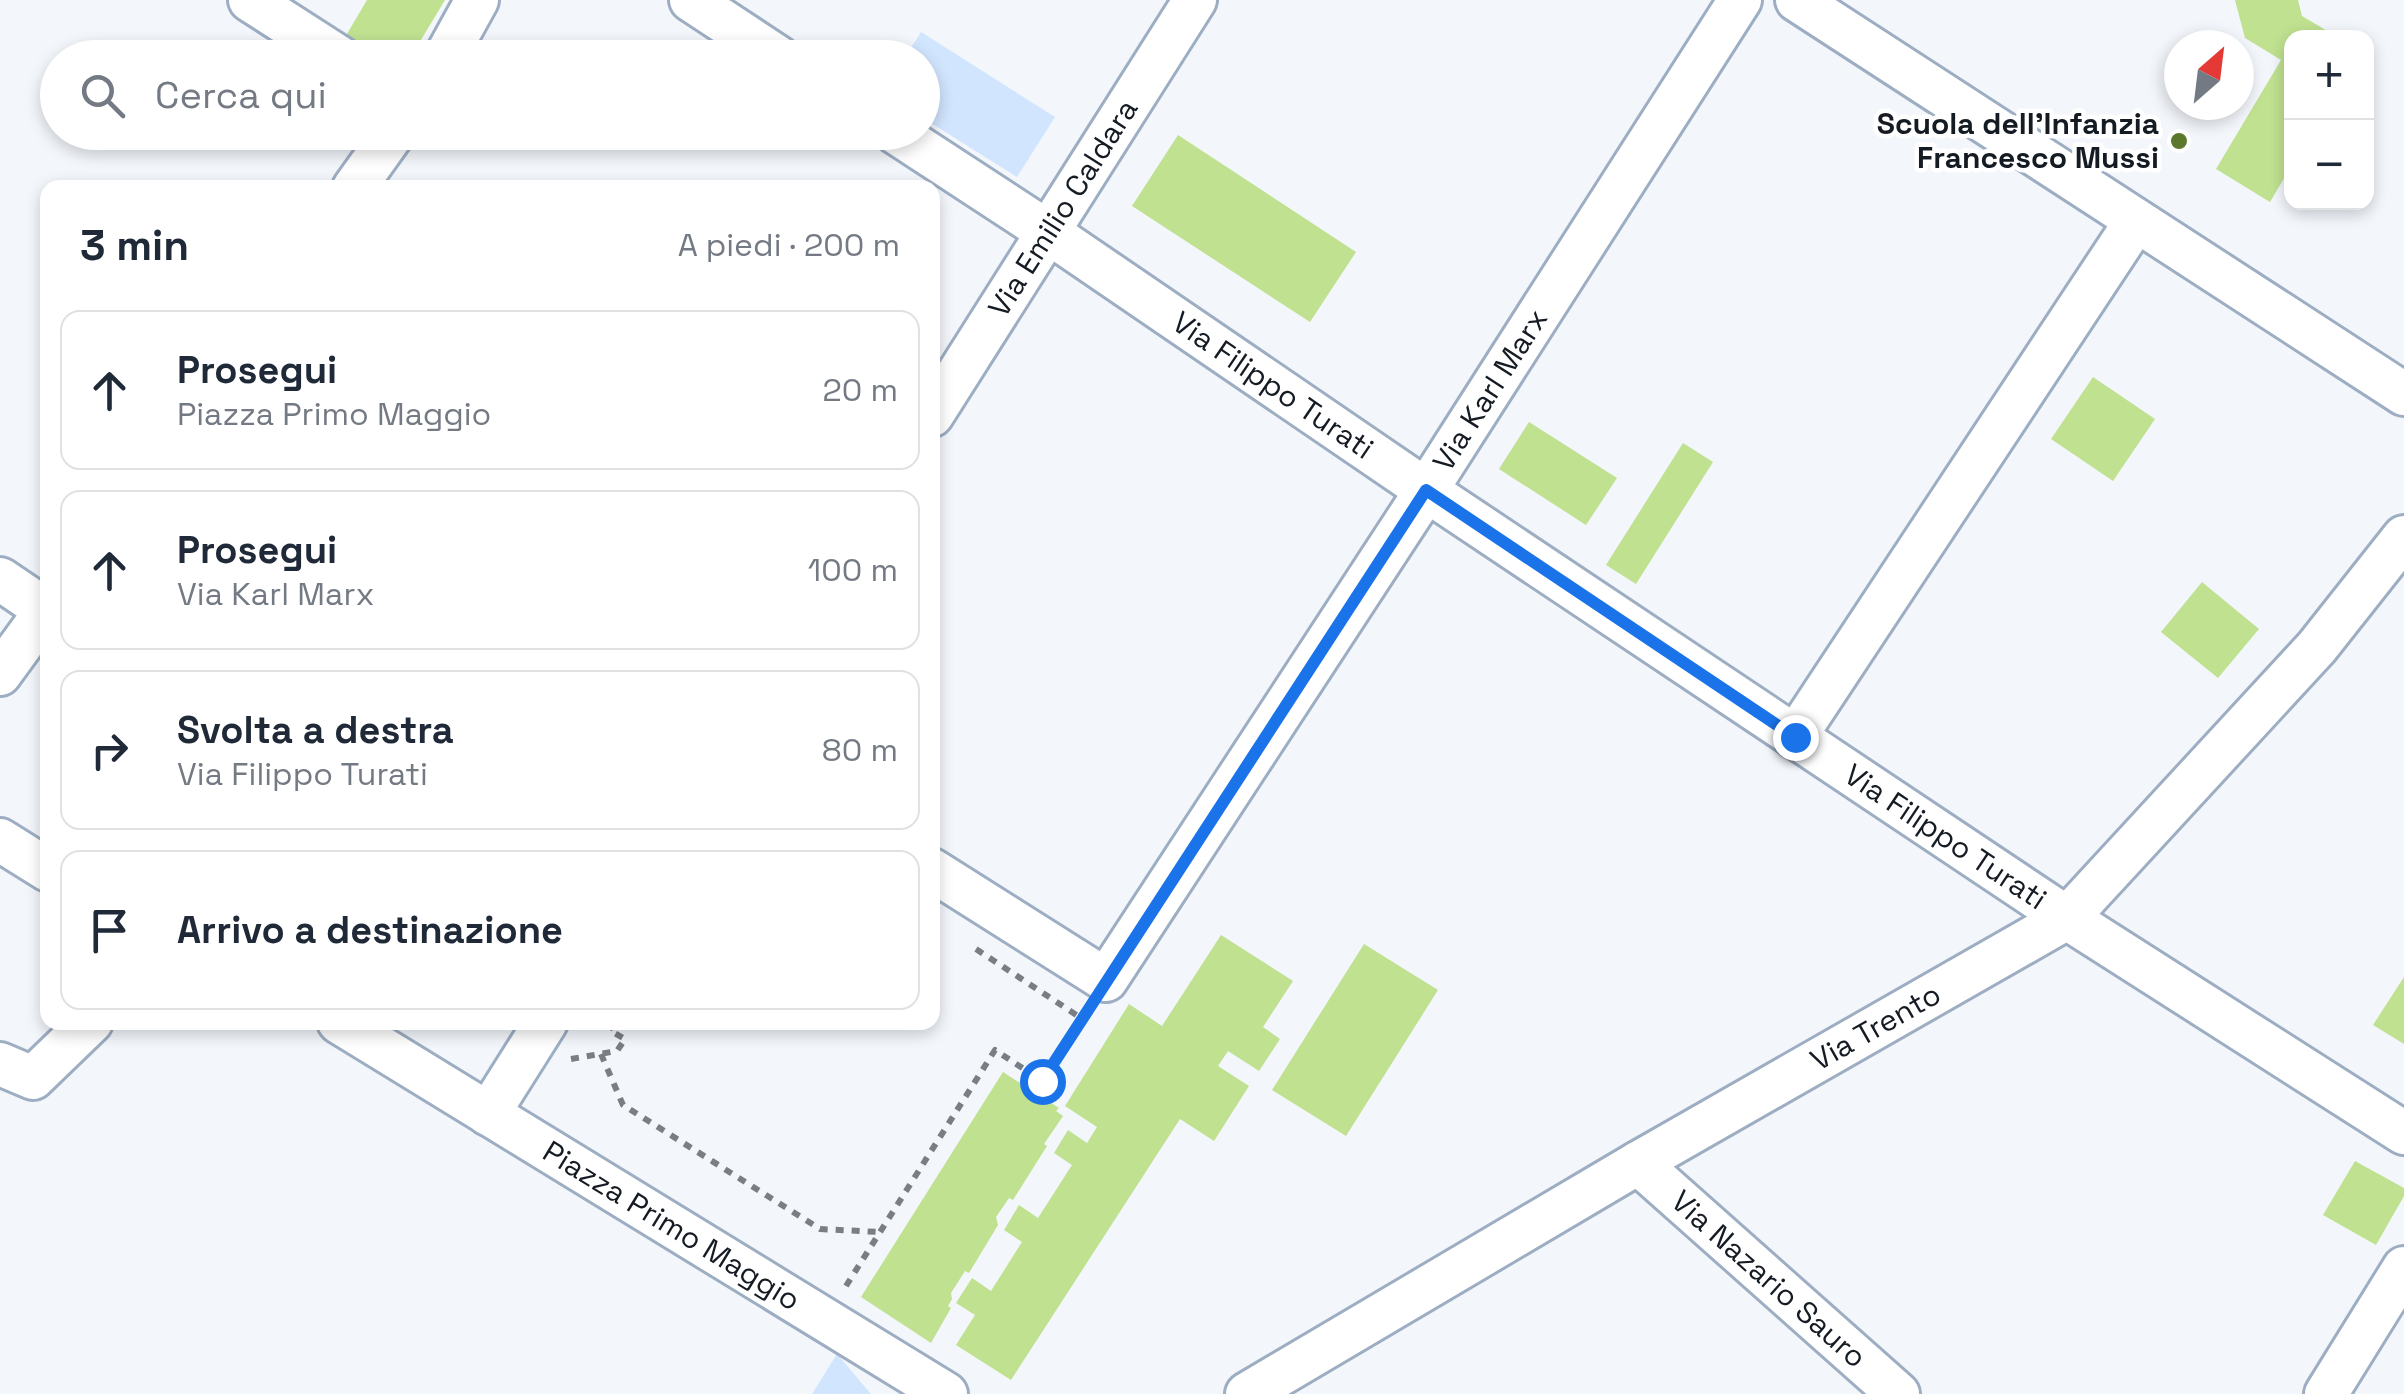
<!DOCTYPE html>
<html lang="it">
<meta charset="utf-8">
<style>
body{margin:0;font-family:"Space Grotesk",sans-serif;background:#f2f2f3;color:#1f2937}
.controls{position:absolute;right:30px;top:30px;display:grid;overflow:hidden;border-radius:20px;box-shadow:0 5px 15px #0003}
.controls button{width:90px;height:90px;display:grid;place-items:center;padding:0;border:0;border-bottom:2px solid #e0e1e3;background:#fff;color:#1f2937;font:50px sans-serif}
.compass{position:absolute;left:2164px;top:30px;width:90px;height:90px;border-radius:50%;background:#fff;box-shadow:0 5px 15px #0003;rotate:28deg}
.stop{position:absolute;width:30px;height:30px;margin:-22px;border:8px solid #1a73e8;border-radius:50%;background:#fff}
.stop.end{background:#1a73e8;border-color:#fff;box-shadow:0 2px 10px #0008}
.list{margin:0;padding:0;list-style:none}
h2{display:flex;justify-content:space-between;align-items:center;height:130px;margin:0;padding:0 40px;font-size:42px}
h2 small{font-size:32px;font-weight:400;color:#747a83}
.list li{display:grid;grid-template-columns:65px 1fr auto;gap:30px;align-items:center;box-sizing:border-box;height:160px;margin:0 20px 20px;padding:0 20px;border:2px solid #e0e1e3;border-radius:20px}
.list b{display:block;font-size:38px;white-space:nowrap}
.list p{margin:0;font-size:32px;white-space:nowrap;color:#747a83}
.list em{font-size:32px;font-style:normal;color:#747a83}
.icon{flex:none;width:55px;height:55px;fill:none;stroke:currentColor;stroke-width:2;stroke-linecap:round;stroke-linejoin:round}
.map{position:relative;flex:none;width:2404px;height:1394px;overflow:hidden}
.search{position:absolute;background:#fff;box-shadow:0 5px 15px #0003;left:40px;top:40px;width:900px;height:110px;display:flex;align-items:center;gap:25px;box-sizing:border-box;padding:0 35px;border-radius:55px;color:#747a83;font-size:38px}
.panel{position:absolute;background:#fff;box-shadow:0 5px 15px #0003;left:40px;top:180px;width:900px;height:850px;border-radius:20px}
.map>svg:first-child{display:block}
.green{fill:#d1e5fe}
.building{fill:#bfe190}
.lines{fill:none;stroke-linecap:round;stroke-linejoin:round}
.minor-casing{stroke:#9daec3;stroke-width:48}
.path{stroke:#797e85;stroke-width:6;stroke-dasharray:8 8;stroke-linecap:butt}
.minor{stroke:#fff;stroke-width:42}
.route{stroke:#1a73e8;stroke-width:12}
.poi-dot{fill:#5c782d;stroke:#fff;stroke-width:4}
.labels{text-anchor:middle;stroke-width:9;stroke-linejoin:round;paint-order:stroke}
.poi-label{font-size:30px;font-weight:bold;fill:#151b23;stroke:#fff;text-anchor:end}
.street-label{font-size:30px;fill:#151b23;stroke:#fff}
</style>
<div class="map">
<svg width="2404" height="1394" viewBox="0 0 2404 1394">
<rect width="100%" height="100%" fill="#f3f6fb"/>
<path class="green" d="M921 32 1055 117 1017 177 923 118 922 58 905 57Z
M837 1354 871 1394H812Z"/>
<path class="building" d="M367 0H445L410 58H376L344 39Z
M2235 0H2298L2302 16 2339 38H2292V165L2270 202 2216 169 2281 60 2245 38Z
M1178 135 1356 252 1310 322 1132 206Z
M2093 377 2155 419 2113 481 2051 439Z
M1529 422 1617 478 1586 525 1499 469Z
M1683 443 1713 462 1636 584 1606 565Z
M2202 582 2259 629 2218 678 2161 632Z
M1221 935 1293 981 1263 1027 1280 1039 1259 1071 1228 1051 1218 1066 1249 1086 1214 1141 1180 1119 1011 1380 956 1345 975 1315 956 1303 972 1278 991 1291 1022 1242 1004 1230 1019 1205 1038 1218 1072 1165 1054 1153 1068 1130 1087 1143 1097 1127 1065 1106 1129 1004 1162 1026Z
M1364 944 1438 990 1346 1136 1272 1090Z
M2404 977V1044L2373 1025Z
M1003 1072 1059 1108 1056 1111 1063 1116 1044 1144 1047 1146 1013 1200 1009 1198 996 1217 998 1225 969 1273 965 1271 951 1293 952 1299 948 1306 951 1308 931 1343 861 1297Z
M2355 1161 2404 1188V1196L2376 1245 2323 1215Z"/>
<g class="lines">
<defs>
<g id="minor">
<path d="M250 0 340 58"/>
<path d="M691 0 779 58"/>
<path d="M1797 0 2404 394"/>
<path d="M445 58 477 0"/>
<path id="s1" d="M895 132 1048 232 1426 490 2067 918 2404 1133"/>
<path d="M354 188 394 132"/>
<path id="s2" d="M932 415 1195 0"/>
<path d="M0 579 46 610"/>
<path d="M0 674 48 608"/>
<path d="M1795 737 2136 221"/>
<path d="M0 840 48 870"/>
<path id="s3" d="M932 870 1106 980 1420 500 1740 0"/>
<path id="s4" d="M339 1022 946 1394"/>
<path d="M0 1064 33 1078 91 1022"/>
<path d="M488 1114 546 1022"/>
<path id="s5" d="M1638 1163 1898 1394"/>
<path id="s6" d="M1247 1394 1638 1163 2067 918 2317 647 2404 537"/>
<path d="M2326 1394 2404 1268"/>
</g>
</defs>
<use href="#minor" class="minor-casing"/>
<path class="path" d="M976 949 1081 1018
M601 1054 623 1105 820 1229 880 1232
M571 1059 617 1051 625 1039 609 1030 614 1022
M846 1286 995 1050 1042 1081 1086 1010"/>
<use href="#minor" class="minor"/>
</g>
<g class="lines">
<path class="route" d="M1042 1081 1426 490 1795 737"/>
</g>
<circle class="poi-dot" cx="2179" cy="141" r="10"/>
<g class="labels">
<g class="poi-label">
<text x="2159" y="134">Scuola dell'Infanzia<tspan x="2159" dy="34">Francesco Mussi</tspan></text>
</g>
<g class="street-label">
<text dy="10" stroke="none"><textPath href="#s2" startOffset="245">Via Emilio Caldara</textPath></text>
<text dy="10" stroke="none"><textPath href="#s1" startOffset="455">Via Filippo Turati</textPath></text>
<text dy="10" stroke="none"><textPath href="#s3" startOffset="910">Via Karl Marx</textPath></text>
<text dy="10" stroke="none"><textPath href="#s1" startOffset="1265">Via Filippo Turati</textPath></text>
<text dy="10" stroke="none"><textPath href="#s6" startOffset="728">Via Trento</textPath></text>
<text dy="10" stroke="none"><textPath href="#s4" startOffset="390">Piazza Primo Maggio</textPath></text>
<text dy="10" stroke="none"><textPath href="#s5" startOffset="175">Via Nazario Sauro</textPath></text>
</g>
</g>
</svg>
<div class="controls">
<button>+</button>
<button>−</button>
</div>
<svg class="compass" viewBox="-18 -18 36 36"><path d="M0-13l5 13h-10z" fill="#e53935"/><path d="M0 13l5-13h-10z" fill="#747a83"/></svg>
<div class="stop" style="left:1042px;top:1081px"></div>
<div class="stop end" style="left:1795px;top:737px"></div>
<div class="search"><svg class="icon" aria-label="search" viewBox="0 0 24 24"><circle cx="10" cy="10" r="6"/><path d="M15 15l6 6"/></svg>Cerca qui</div>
<section class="panel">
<h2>3 min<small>A piedi · 200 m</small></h2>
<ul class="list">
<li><svg class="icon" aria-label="ahead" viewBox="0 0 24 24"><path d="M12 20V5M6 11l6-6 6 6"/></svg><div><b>Prosegui</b><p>Piazza Primo Maggio</p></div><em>20 m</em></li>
<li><svg class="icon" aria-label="ahead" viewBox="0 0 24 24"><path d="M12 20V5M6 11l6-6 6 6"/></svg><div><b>Prosegui</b><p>Via Karl Marx</p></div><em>100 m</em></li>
<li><svg class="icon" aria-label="right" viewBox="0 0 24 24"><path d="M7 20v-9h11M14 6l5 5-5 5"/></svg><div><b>Svolta a destra</b><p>Via Filippo Turati</p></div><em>80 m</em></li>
<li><svg class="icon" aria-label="arrive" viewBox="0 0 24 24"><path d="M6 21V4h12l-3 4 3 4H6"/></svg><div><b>Arrivo a destinazione</b></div></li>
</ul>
</section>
</div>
